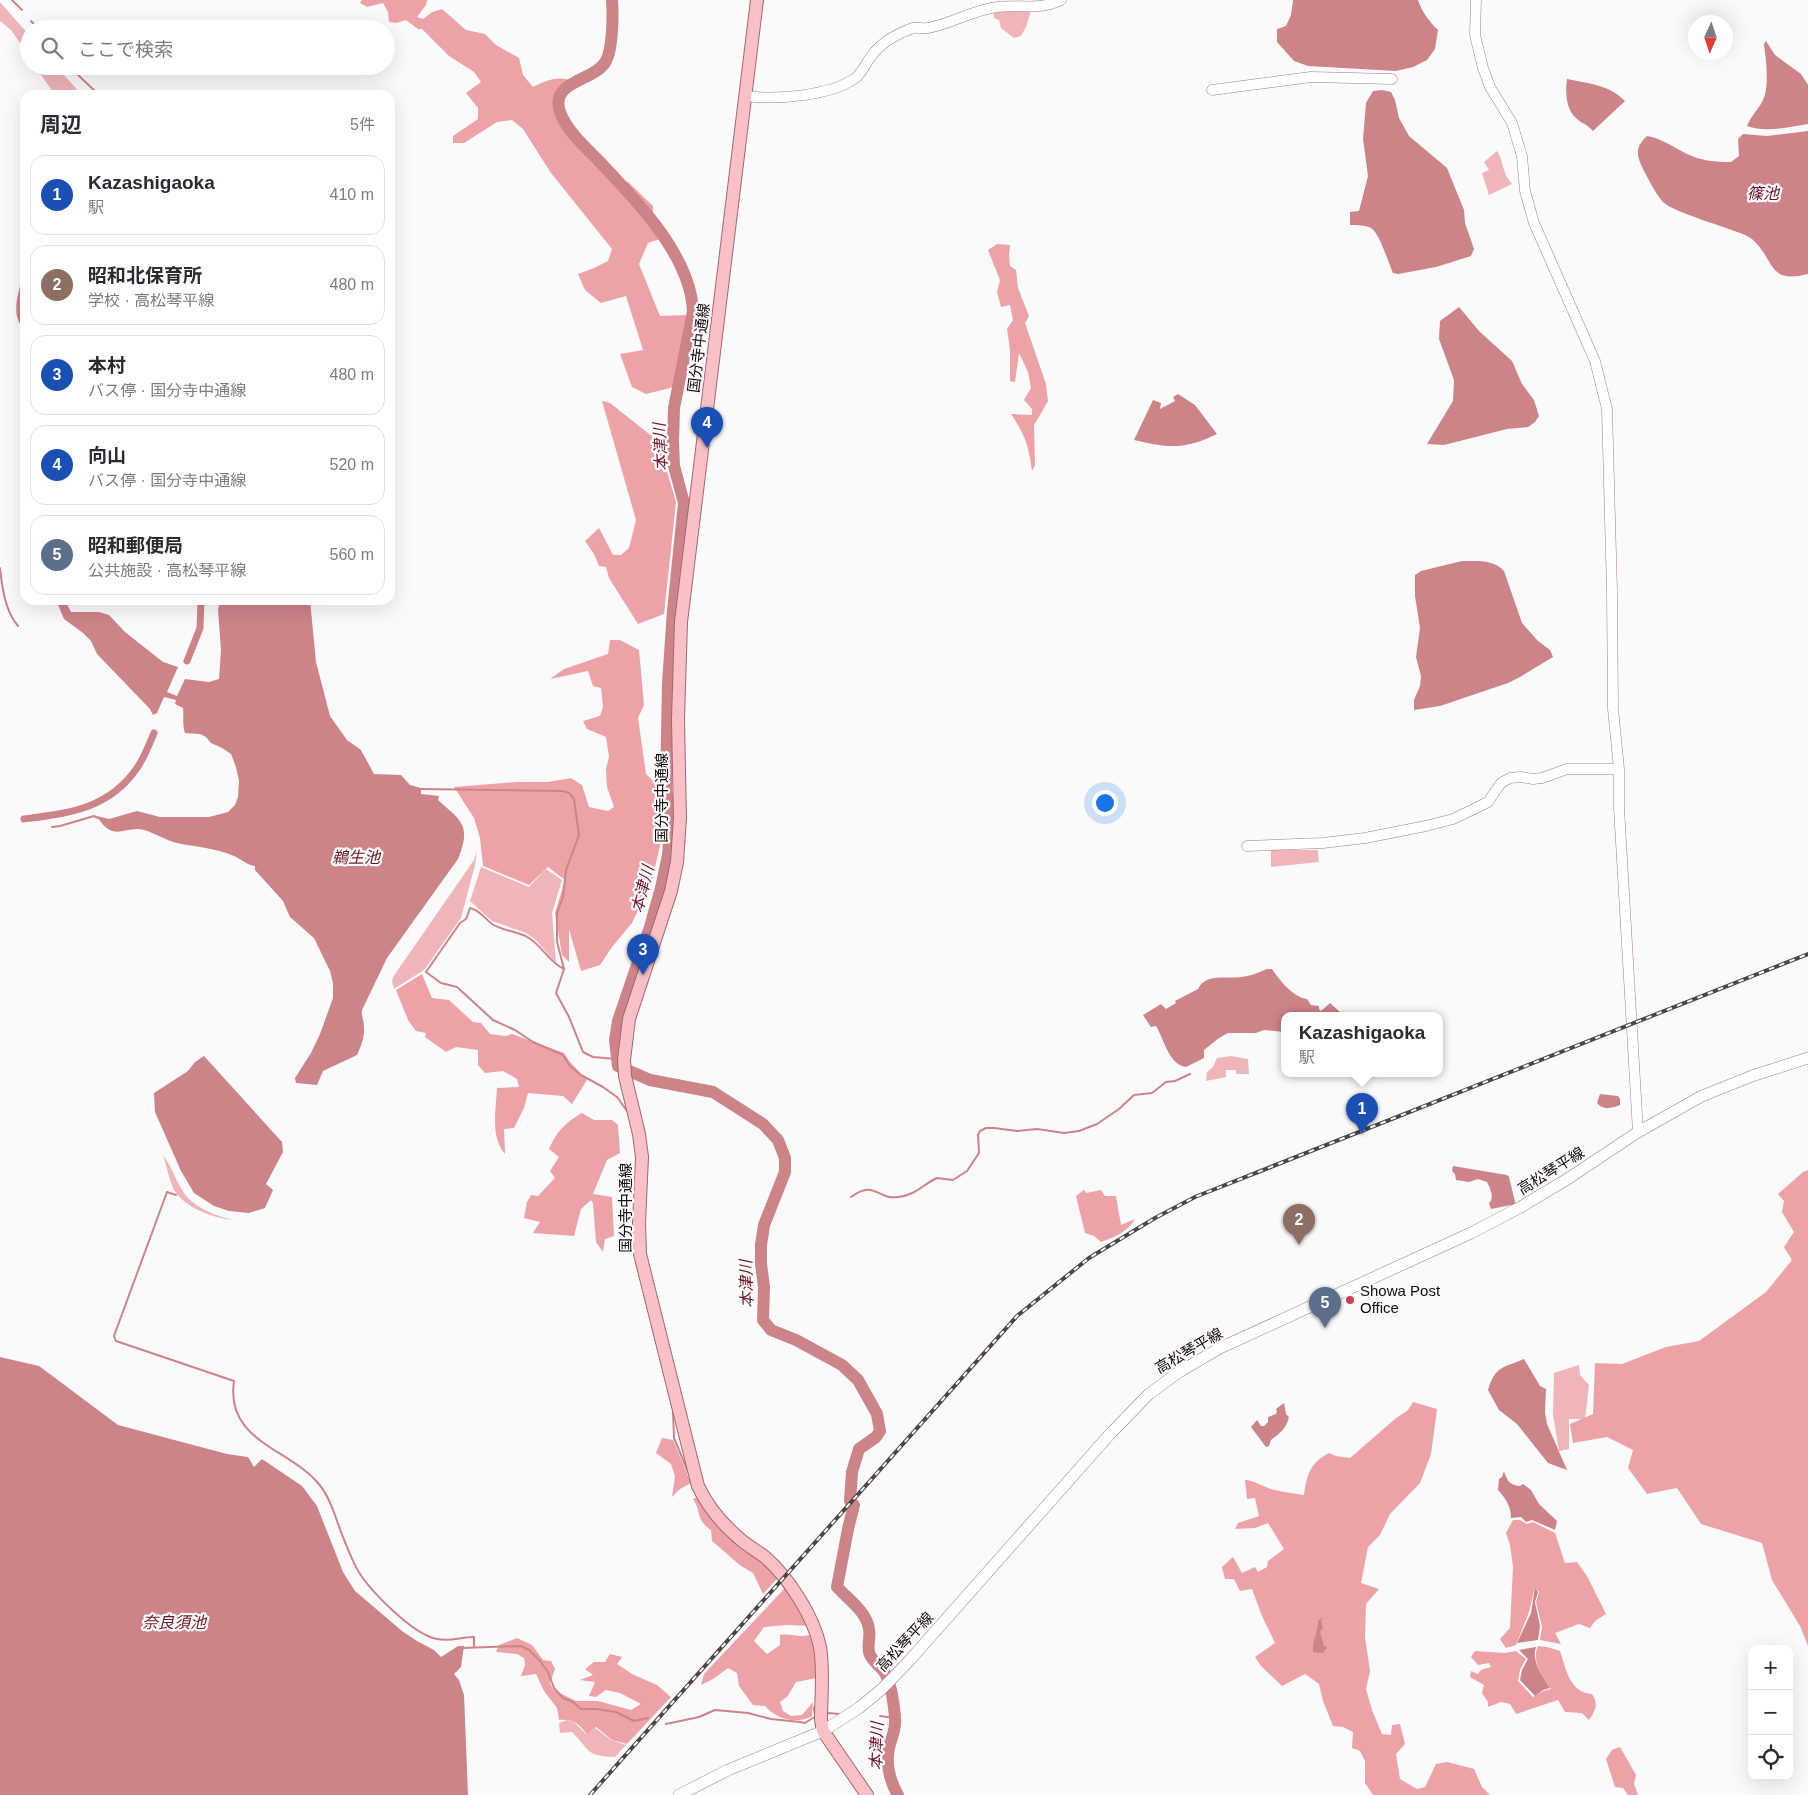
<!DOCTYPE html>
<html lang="ja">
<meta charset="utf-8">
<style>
body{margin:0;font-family:Arial,"Noto Sans JP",sans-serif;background:#f2f2f3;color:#2b2b33}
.controls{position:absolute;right:15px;bottom:15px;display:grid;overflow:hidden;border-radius:10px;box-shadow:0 5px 20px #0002}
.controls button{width:45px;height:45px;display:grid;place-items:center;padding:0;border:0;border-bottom:1px solid #e1e1e2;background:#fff;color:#2b2b33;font:25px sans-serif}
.compass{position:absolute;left:1688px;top:15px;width:45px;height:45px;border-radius:50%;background:#fff;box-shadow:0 5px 20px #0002;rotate:183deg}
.you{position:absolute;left:1104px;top:802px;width:18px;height:18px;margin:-12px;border:4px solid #fff;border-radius:50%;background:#1a73e8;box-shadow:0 0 0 8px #1a73e833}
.badge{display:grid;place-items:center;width:32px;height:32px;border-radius:50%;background:#2563eb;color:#fff;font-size:16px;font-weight:700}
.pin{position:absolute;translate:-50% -41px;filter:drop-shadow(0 1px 2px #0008)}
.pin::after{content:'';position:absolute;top:26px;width:18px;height:15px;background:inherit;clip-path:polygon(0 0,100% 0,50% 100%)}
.popup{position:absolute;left:1281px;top:1012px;width:162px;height:65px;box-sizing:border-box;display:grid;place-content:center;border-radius:10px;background:#fff;filter:drop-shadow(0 1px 4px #0005);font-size:16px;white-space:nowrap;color:#7c7c81}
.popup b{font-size:19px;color:#2b2b33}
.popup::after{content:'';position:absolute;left:50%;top:100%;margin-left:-10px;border:10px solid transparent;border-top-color:#fff}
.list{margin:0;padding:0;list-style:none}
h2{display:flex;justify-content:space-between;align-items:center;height:65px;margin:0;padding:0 20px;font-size:21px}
h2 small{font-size:16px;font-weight:400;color:#7c7c81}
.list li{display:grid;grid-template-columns:32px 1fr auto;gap:15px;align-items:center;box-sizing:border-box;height:80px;margin:0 10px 10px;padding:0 10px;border:1px solid #e1e1e2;border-radius:15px}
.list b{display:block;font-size:19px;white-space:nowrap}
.list p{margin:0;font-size:16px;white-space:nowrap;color:#7c7c81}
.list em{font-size:16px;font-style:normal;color:#7c7c81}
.icon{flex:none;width:28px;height:28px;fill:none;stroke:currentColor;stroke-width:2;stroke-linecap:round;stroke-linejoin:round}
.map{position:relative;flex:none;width:1808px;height:1795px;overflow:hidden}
.search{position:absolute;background:#fff;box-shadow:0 5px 20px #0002;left:20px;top:20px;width:375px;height:55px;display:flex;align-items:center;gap:12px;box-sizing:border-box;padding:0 18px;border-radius:28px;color:#7c7c81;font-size:19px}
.panel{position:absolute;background:#fff;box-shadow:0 5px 20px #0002;left:20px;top:90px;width:375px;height:515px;border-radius:15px}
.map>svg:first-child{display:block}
.green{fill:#f0b5b9}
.forest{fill:#eda2a7}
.water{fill:#cd8489}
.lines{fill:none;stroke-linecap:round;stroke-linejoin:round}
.stream{stroke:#cd8489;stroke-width:2}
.canal{stroke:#cd8489;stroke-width:7}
.river{stroke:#cd8489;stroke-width:12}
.tertiary-casing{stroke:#9c7f80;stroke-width:11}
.secondary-casing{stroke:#9c7f80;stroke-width:12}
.primary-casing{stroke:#a7666c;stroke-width:14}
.tertiary{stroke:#fff;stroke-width:10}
.secondary{stroke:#fff;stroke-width:11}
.primary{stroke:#f9c1c5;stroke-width:12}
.rail-casing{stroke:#4d4545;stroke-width:4}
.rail{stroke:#fafafa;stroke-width:2;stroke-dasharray:5.5;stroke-linecap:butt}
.poi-dot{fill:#cd3d56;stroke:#fafafa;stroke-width:2}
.labels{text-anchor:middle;stroke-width:4.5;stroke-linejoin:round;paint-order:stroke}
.street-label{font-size:15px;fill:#160b0c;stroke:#fafafa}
.poi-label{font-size:15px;fill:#160b0c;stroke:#fafafa;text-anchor:start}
.water-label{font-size:16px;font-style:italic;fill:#6e1628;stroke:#fafafa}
</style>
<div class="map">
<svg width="1808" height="1795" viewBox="0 0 1808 1795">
<rect width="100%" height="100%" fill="#fafafa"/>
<path class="green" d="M0 2 29 35V56L11 30 0 21Z
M1001 10 1031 11 1026 27 1021 36 1014 38 1001 28 999 20 994 18 993 12Z
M35 66H56L82 95H55Z
M1497 151C1504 161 1501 171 1512 184L1489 195 1482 173 1489 170 1484 162Z
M477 850 475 865 461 918 424 970 394 989 392 982 393 977 474 860Z
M1271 850H1318L1319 862 1271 867Z
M481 867 529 887 546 869 562 880 552 913 556 963 536 940 526 933 492 921 470 901Z
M1231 1056 1248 1059 1249 1074H1236V1070H1226V1077L1206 1081 1207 1072 1213 1067 1217 1058Z
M163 1155C172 1167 179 1188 187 1197 198 1209 217 1216 233 1220 213 1218 185 1208 174 1190 169 1180 167 1166 163 1155Z
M1579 1365 1580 1375 1589 1385 1585 1419H1569V1449L1559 1451 1553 1415 1554 1373Z
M567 1720 574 1722 586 1734 595 1728 611 1740 626 1745 615 1757C585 1756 591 1751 572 1732L560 1733 559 1723Z"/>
<path class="forest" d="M362 0H427L426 5 417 17 423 19 432 12 442 9 466 30 485 34 496 45 519 58 523 75 533 87C546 81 555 76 569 80L559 90C557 119 576 130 593 150 602 160 610 173 618 185L628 182 653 206V218L660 239 648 243 639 264 660 316 688 315 674 387 646 394 632 387 620 354 643 350 626 296 601 303 585 290 578 274 594 268 608 261 612 249 551 173 523 129 512 120 497 122 464 143H453V136L478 119V108L466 93 481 82 474 72 449 56 422 29H418L406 20 396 23 389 22 388 12 383 3 367 7 360 3Z
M997 244 1010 245 1009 255 1010 266 1016 270 1018 288 1029 316 1025 323 1046 384 1048 401 1034 425 1035 465 1032 471C1029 446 1025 435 1011 414L1032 415V409L1024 400 1031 388 1028 372 1019 353 1015 382 1010 381V350L1007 329 1013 320 1010 305 1001 307 997 292 1000 280 988 250Z
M602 401 610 403 658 441 676 502 664 614 638 624 609 578 606 567 599 566 594 554 585 541 599 528 613 555H621L629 548 636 520Z
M610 640H620L639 650 644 705 638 718 646 774 662 789 663 833 651 884 632 923 612 947 600 965 581 971 569 929V962L562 955 555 913 565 880 548 867 529 885 483 866 480 838 474 818 454 787 516 782H548L571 778 582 785 589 807 608 811 614 807 607 787 606 769 609 757 606 737 587 729 583 721 600 716 603 707 601 688 593 686 588 671 550 679 564 669 608 654Z
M422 974 432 998 449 1000 473 1022 481 1023 490 1034 506 1036 512 1034 564 1053 570 1062 587 1080 572 1104 563 1096 528 1093 524 1108 514 1128 504 1129 505 1154C490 1136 496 1110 497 1088L519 1087 517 1079 503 1071 485 1073 478 1065V1050L456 1047 446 1052 425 1037 426 1033 416 1031 408 1020 396 990Z
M582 1113 594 1120H612L618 1125 620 1153 607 1160 593 1194 612 1197 614 1236 605 1239 603 1252 596 1242 593 1203 591 1200 581 1209 574 1236 533 1233 540 1222 524 1218 527 1202 531 1195 538 1196 555 1178 550 1171 559 1157 549 1149C557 1131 565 1123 582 1113Z
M1808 1170V1646L1800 1626 1772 1580 1762 1543 1701 1524 1677 1488 1647 1494 1628 1468 1633 1450 1607 1437 1573 1443 1570 1424 1593 1414 1595 1363 1622 1364 1666 1347 1699 1341 1766 1292 1792 1260 1784 1247 1794 1232 1782 1212 1784 1201 1778 1194 1803 1172Z
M1084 1190 1086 1193 1101 1190 1105 1196H1116L1121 1225 1135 1219C1127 1232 1115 1237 1101 1242L1094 1236 1085 1233 1076 1196Z
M1413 1402 1437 1409 1431 1454 1420 1483 1390 1514 1380 1535 1368 1547 1361 1583 1379 1589 1366 1604 1365 1637 1370 1671 1366 1689 1372 1710 1382 1734 1391 1735 1392 1725 1400 1724 1405 1744 1396 1754 1400 1779 1417 1789 1425 1787 1436 1764 1447 1762 1474 1769 1482 1787 1490 1795H1373L1365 1783V1761L1360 1751 1352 1748 1353 1732 1343 1727 1333 1726 1323 1701 1319 1684 1305 1674 1282 1686 1261 1666 1255 1657 1275 1643 1262 1616 1252 1589 1240 1591 1234 1579H1225L1222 1567 1233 1557 1242 1573 1255 1567 1258 1572 1267 1567 1268 1561 1284 1549 1268 1523 1255 1528 1235 1529 1238 1523 1259 1516 1255 1498 1247 1499 1245 1480C1254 1480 1261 1486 1271 1489 1282 1492 1293 1493 1304 1495 1307 1474 1310 1463 1329 1453L1336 1456 1350 1458 1395 1419 1408 1410Z
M662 1438 673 1440 691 1483 680 1489 672 1497 675 1476 671 1464 656 1453Z
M697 1497 711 1519 736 1544 761 1560 777 1579 763 1594 753 1573 741 1566 712 1541 711 1530C695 1519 702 1512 693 1499Z
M1513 1520H1520L1527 1524 1533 1522 1555 1533 1565 1563 1577 1562 1587 1576 1606 1614 1595 1621 1590 1628 1579 1624 1555 1633 1561 1644 1540 1640 1542 1627 1536 1602 1539 1592 1535 1587 1529 1612 1516 1645 1506 1648 1500 1639 1510 1628 1513 1567 1510 1545 1506 1533Z
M785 1588 802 1612 809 1626 787 1625 764 1627 754 1641 767 1654 780 1645V1635C791 1633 799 1638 809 1635L815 1647 816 1678 796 1682 787 1697 780 1702 783 1711 791 1716 802 1715 813 1702 812 1716C797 1725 776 1719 765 1706L753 1705 739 1686 737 1673 728 1668 713 1679 701 1685 704 1674Z
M517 1638 532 1645 543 1660 551 1661 555 1669 550 1683 554 1690 576 1701H598L631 1710 641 1704 620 1693 606 1690 596 1697 589 1696 595 1682 580 1680 593 1675 585 1669 594 1662H605L610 1654 622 1657 617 1664 632 1674 657 1685 671 1697 627 1744 612 1740 596 1727 587 1734C578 1723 573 1719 559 1720L557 1708 544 1691 536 1674 521 1676 525 1665 524 1658 517 1654 496 1652 499 1645Z
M1538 1646 1547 1647 1560 1651C1566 1669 1570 1693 1592 1694 1599 1704 1595 1711 1589 1720L1582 1713 1565 1712 1558 1700 1516 1714 1510 1704 1501 1702 1488 1707V1702L1482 1693 1484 1685 1470 1677 1471 1671 1478 1674 1481 1670 1491 1667 1489 1663 1478 1665 1471 1657 1475 1651 1505 1653 1516 1651 1526 1659 1520 1670 1518 1681 1533 1697 1543 1691 1551 1689C1543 1676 1531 1662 1538 1646Z
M1620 1747 1636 1775 1634 1784 1638 1795H1628L1623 1788 1615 1787 1606 1759 1612 1750Z"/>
<path class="water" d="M1293 0H1418C1421 10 1430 23 1438 30L1435 49 1427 60 1413 67 1396 71 1308 66 1294 61 1277 42V29L1286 26 1291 15Z
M1766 41 1775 55 1801 74 1808 85V124C1789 127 1766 133 1747 126 1751 116 1757 111 1762 102 1770 89 1766 59 1764 44Z
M1567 79C1587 83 1610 85 1625 101L1593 131C1586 123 1582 124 1576 118 1566 109 1565 92 1567 79Z
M1382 90 1391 92 1395 100 1399 118 1409 136 1447 168 1464 210 1465 223 1474 249 1471 256 1436 267 1398 274 1393 273C1388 262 1380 234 1371 228 1365 225 1357 225 1350 225V212L1359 211 1368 176 1363 139 1366 103 1373 91Z
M1808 131V274C1769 284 1775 262 1755 242 1753 239 1749 237 1745 235 1729 228 1673 212 1663 202 1655 193 1649 180 1643 169 1636 155 1635 147 1647 136 1663 139 1673 147 1687 154 1701 161 1716 162 1731 162L1739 156 1738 139 1743 134 1767 136Z
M25 277V330C10 317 18 295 22 278Z
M1459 307 1479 331 1512 361 1522 384 1534 400 1539 416 1535 422 1528 427 1507 429 1444 445 1427 444 1453 401 1454 380 1439 339 1440 321Z
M1178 394 1195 405 1217 434C1184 450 1168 448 1134 440L1153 400 1161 403 1160 409 1175 401 1173 397Z
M1462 561C1476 561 1494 559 1504 571L1522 623 1538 641 1550 650 1553 657 1520 677 1508 683 1440 706 1414 710V700L1420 686 1421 676 1416 657 1420 628 1415 596V575L1421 571Z
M56 600H65L71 612H99L109 615 125 632 163 662 178 667 167 692 177 696 185 679 209 682 219 679 221 651 218 610 220 600H310L316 662 330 716 347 740 361 750 374 774 401 775 410 785 421 788V794L439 796 438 800C463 822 471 826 458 859L387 958 362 1010C361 1016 364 1020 364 1026 365 1037 361 1046 357 1055L323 1071 317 1085 296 1083 295 1078 311 1053 320 1034 333 998V983L330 971 314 938 290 917 283 901 255 870V866C247 865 241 859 234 856 216 848 196 847 177 843 165 840 155 833 144 830 125 825 113 844 97 816L109 819 137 811 160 817H209L228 812 235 805 238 797 239 781 236 767 231 754 222 748 211 743 206 737 200 734 185 733C182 724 184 717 183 708L175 704 176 700 164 697 157 713 153 715 150 709 97 654 91 641 83 633 64 619Z
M1267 969H1272C1280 981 1293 997 1307 999L1311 1005 1319 1006V1009L1321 1011 1330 1003 1341 1013V1015H1284V1032L1264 1030 1256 1033H1228L1219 1038 1204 1050V1058L1186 1067C1169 1065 1164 1039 1156 1026L1151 1027 1143 1015 1161 1004 1166 1009 1176 1003 1175 1001 1198 989C1205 973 1226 979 1241 977 1250 976 1258 973 1267 969Z
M204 1056 282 1142 283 1152 266 1184 273 1190 265 1208 249 1213 229 1211 214 1206 194 1193 181 1171 155 1112 154 1093 188 1071 195 1062Z
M1600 1094 1618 1096 1620 1099V1105C1611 1108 1604 1111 1597 1103Z
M1453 1166 1507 1175 1509 1177 1516 1206 1512 1208 1511 1205 1491 1209 1489 1203C1495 1198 1490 1188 1487 1182L1478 1179 1469 1182 1456 1180 1455 1174 1452 1171Z
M0 1357 39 1366 118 1425 227 1454 248 1457 254 1467 262 1459 302 1486 317 1506 343 1572 355 1591 402 1631 417 1641 434 1650 441 1657 458 1646H464L461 1667 454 1674 459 1680 464 1695 468 1795H0Z
M1524 1359 1540 1386 1546 1389 1545 1413 1547 1424 1567 1470 1548 1463 1517 1424 1499 1410 1488 1390C1495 1366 1503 1368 1524 1359Z
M1284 1403 1286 1414 1289 1417C1286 1429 1280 1433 1271 1440L1269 1446 1266 1447 1251 1427 1257 1420 1261 1426H1264L1268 1422V1417L1276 1414 1277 1412 1276 1409Z
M1504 1471C1507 1481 1510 1485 1520 1486L1523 1484 1531 1490 1539 1504 1557 1521 1555 1530 1532 1520 1526 1522 1521 1517 1511 1518C1511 1506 1506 1499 1498 1490L1499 1479 1502 1477Z
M1535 1587 1538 1592 1535 1602 1540 1626 1538 1640 1517 1643 1531 1613Z
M1323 1617 1321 1621 1323 1628 1320 1632 1324 1646 1327 1647 1323 1653 1313 1652C1312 1642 1318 1633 1318 1621Z
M1536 1647C1531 1662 1543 1676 1550 1688L1543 1690 1535 1696 1520 1680 1522 1670 1528 1659 1519 1650Z"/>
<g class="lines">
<path class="stream" d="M12 0 22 10
M31 21 38 29
M74 71 99 95
M0 568C2 587 5 611 18 626
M420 789 563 791 569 793 574 799 579 835 566 870 563 897 557 913V942L564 969 556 993 569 1017 583 1052 593 1057 616 1059
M52 827 60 826 94 816 98 818
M564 969C549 962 543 947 529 938 518 931 502 931 492 924 484 918 480 910 470 908L466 919 460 923 426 972 441 983 457 987 493 1020 515 1030 533 1042 563 1055 570 1066 581 1075 603 1087 617 1097 627 1111
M176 1195 167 1192 114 1336 116 1341 234 1381C225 1441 288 1448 318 1483 332 1499 337 1524 345 1542 350 1554 354 1566 362 1577 375 1595 414 1635 437 1639 450 1642 461 1637 474 1637V1647
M851 1197C875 1179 877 1200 898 1197 916 1195 922 1185 937 1178L953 1180 967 1171 979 1153 978 1135 980 1131 986 1128H994L1017 1131 1037 1129 1064 1133 1079 1131 1097 1124 1119 1109 1134 1095 1152 1093 1166 1082 1175 1081 1190 1074
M673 1412 674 1438 688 1472
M462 1648 521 1646 529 1650 540 1661 548 1672 554 1688 563 1698 573 1702 581 1709H596L616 1712 634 1721 648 1718
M827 1713 840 1714
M815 1715 814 1708 816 1705
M880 1716 895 1718
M666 1724 699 1717 715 1710 748 1713 771 1719 800 1722 805 1723 816 1716"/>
<path class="canal" d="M187 661 200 628 201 600
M24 819C69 813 109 809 137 768 144 758 149 745 154 733"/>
<path class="river" d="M612 0C613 14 613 48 606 61 596 81 549 80 560 112 567 131 584 146 598 160 635 199 691 255 693 312L674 408 673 442 674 466 684 503 673 611 668 683 666 788 670 823 668 855 661 888 650 927 618 1021 615 1040 618 1066 650 1080 713 1092 763 1124 778 1140 785 1158V1172L764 1225 761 1245V1264L764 1287 763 1320 771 1330 796 1340 842 1365 858 1380 877 1414 880 1431 876 1437 859 1449 852 1472 850 1501 854 1505 848 1529 837 1587C848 1599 867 1612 869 1629 871 1638 866 1647 870 1655 873 1662 881 1666 885 1673 891 1685 894 1704 895 1718 896 1728 893 1734 890 1744 885 1760 889 1780 898 1795"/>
<defs>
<path id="tertiary" d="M1476 0 1475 35 1483 68 1490 87 1512 123 1522 156 1525 191 1534 223 1595 361 1607 409 1612 591 1613 709 1619 769V808L1638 1132
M1212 90 1311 77 1392 79
M746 96C775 100 829 96 854 79 862 74 864 66 870 58 880 43 896 34 913 28 918 27 923 29 928 28 951 24 973 10 997 7 1020 4 1038 11 1061 0
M1247 846 1323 843 1365 838 1426 826 1453 819 1476 808 1488 802 1501 783 1510 778 1521 777 1533 779 1542 778 1567 769H1619"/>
<path id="secondary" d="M679 1795 728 1770 823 1731 859 1708 882 1689 909 1661 1110 1434 1149 1394 1179 1372 1220 1348 1471 1233 1519 1208 1569 1178 1638 1132 1702 1096 1752 1076 1808 1058"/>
<path id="primary" d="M757 0 681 622 678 720 680 818 677 862 671 891 629 1019 624 1060 625 1076 639 1134 642 1157 639 1223 640 1254 698 1486C708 1507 722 1524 740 1539 748 1546 757 1551 765 1557 789 1578 814 1617 820 1647 824 1670 821 1696 821 1720L823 1731 867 1795"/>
</defs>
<use href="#tertiary" class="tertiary-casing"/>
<use href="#secondary" class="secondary-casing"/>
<use href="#primary" class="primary-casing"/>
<use href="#tertiary" class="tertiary"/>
<use href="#secondary" class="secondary"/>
<use href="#primary" class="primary"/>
<defs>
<path id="rail" d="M590 1795 1017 1316 1089 1258 1155 1218 1195 1197 1808 954"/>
</defs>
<use href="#rail" class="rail-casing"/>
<use href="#rail" class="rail"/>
</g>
<circle class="poi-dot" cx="1350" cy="1300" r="5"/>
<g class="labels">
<g class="street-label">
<text transform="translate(699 348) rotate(-83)" y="5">国分寺中通線</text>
<text transform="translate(662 798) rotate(-90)" y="5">国分寺中通線</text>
<text transform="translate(1551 1171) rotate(-32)" y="5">高松琴平線</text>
<text transform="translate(626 1208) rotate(-90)" y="5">国分寺中通線</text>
<text transform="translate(1189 1351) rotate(-30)" y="5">高松琴平線</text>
<text transform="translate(905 1642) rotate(-47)" y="5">高松琴平線</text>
</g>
<g class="poi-label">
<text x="1360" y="1296">Showa Post<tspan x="1360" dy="17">Office</tspan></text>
</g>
<g class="water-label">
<text x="1763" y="199">篠池</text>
<text transform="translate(660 447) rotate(-93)" y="6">本津川</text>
<text x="356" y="863">鵜生池</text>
<text transform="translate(642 889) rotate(-76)" y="6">本津川</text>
<text transform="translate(746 1284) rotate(-92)" y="6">本津川</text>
<text x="174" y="1628">奈良須池</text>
<text transform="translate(876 1746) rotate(-88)" y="6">本津川</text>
</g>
</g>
</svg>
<div class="controls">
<button>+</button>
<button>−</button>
<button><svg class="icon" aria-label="locate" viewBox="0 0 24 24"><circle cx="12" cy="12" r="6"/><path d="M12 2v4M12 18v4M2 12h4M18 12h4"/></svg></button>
</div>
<svg class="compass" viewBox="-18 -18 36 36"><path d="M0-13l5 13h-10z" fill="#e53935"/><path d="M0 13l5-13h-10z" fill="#7c7c81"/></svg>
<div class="you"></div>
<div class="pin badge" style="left:1362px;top:1134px;background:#1a4fb4">1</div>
<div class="popup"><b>Kazashigaoka</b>駅</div>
<div class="pin badge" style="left:1299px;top:1245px;background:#8d6e63">2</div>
<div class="pin badge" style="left:643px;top:975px;background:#1a4fb4">3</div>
<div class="pin badge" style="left:707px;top:448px;background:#1a4fb4">4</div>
<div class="pin badge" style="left:1325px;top:1328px;background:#5c6f8a">5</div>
<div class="search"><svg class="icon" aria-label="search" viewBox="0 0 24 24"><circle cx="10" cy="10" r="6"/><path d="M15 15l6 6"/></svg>ここで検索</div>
<section class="panel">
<h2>周辺<small>5件</small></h2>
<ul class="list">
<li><span class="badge" style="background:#1a4fb4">1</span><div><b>Kazashigaoka</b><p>駅</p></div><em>410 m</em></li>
<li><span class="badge" style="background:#8d6e63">2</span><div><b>昭和北保育所</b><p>学校 · 高松琴平線</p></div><em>480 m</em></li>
<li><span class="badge" style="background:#1a4fb4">3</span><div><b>本村</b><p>バス停 · 国分寺中通線</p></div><em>480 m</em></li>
<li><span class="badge" style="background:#1a4fb4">4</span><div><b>向山</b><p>バス停 · 国分寺中通線</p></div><em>520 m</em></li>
<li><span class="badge" style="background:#5c6f8a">5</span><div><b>昭和郵便局</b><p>公共施設 · 高松琴平線</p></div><em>560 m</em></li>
</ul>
</section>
</div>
